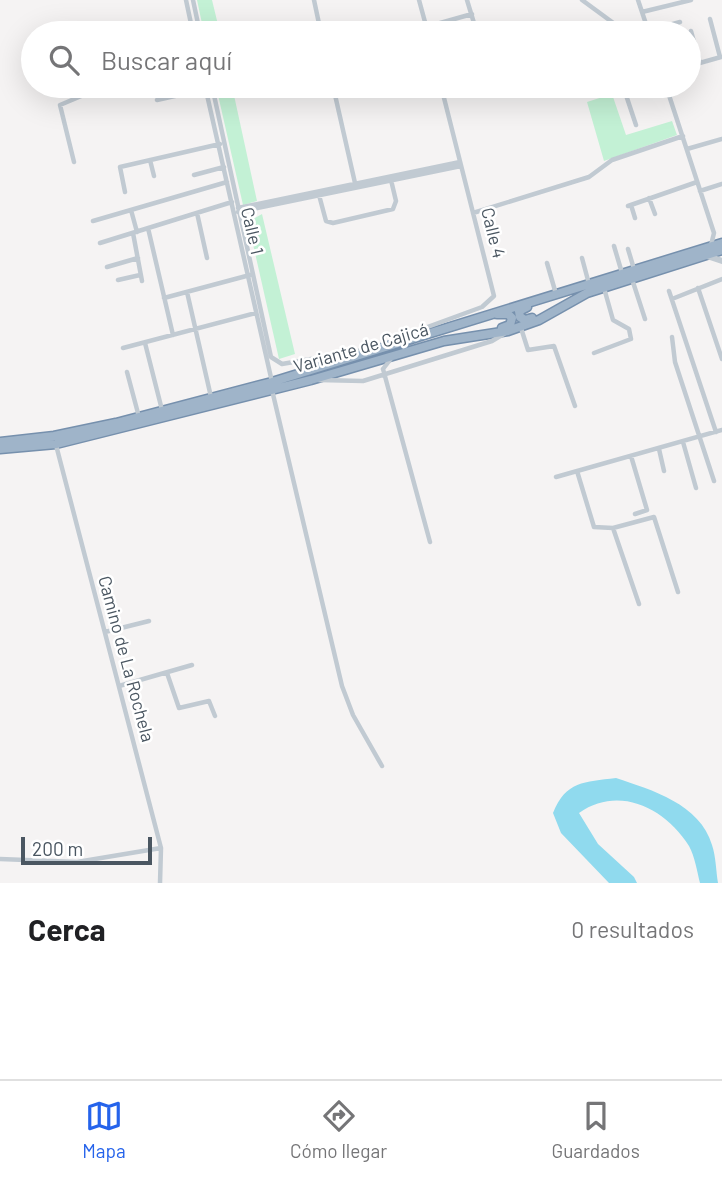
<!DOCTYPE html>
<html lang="es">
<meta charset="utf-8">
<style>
body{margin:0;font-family:Barlow,sans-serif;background:#f2f2f2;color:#202124}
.scale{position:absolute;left:21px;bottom:18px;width:131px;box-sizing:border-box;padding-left:7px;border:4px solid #4a5661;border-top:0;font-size:19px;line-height:24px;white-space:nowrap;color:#4a5661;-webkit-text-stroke:5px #fff;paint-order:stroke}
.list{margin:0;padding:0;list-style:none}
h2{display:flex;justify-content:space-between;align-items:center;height:91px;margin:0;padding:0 28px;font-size:30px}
h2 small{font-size:23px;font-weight:400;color:#757577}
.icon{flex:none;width:38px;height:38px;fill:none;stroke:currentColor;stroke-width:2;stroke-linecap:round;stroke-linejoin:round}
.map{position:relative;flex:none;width:722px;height:883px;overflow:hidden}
.search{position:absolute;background:#fff;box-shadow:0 7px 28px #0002;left:21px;right:21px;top:21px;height:77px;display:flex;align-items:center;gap:18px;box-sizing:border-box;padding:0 24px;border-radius:38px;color:#757577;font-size:26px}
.sheet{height:196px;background:#fff}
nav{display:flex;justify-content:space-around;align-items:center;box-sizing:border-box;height:98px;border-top:2px solid #e0e0e0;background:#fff;font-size:19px;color:#757577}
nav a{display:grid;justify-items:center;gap:4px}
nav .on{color:#2563eb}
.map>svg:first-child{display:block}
.green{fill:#c3f1d5}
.water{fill:#90daee}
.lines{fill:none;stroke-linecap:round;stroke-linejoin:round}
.trunk-casing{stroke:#7690ad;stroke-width:11}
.minor{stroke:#c1cad2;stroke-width:4.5}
.tertiary{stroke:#c1cad2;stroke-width:6}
.trunk{stroke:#9fb4c9;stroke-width:8}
.labels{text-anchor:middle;stroke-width:5;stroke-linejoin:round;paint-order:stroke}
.street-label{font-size:18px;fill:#4a5661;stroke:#fff}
</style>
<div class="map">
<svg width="722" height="883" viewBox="0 0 722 883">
<rect width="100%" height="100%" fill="#f5f3f3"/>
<path class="green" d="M197 0H212L220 33H204Z
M216 86H232L257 201 243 205Z
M612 94 626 135 672 121 677 135 604 161 587 102Z
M262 214 295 354 279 359 248 222Z"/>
<path class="water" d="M616 778C652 790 700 804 712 845 716 857 716 871 718 883H700C697 871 695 857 689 846 665 808 619 785 579 813L598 844 634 877 637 883H609L561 833 553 813C566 781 584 782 616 778Z"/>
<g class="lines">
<defs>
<path id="trunk" d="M527 307 519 311 520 317 525 320 532 318
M497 314H508L512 318 510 325 502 328
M0 442 54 436 116 423 272 382 722 243
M0 449 56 444 311 380 444 341 508 331 539 320 587 293 722 250"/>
</defs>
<use href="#trunk" class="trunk-casing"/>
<path class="minor" d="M186 0 193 33
M193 0 200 33
M314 0 321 33
M419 0 428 33
M467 0 477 33
M582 0 627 33
M638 0 649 33
M642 12 691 0
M710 19 720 57
M426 27 472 14
M648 31 680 22
M691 31 700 63
M151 33 191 23
M689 66 721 57
M205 86 272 382
M212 86 271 357 282 364 369 349
M333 86 355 183
M494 86 495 90 512 86
M623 86 636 125
M666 86 714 233 711 245
M157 100 206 89
M687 149 722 139
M150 160 154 176
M74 162 60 105 86 94 125 86
M194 175 224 167
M700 191 722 184
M125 192 120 167 220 144
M319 195 326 221 333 223 393 209 396 201 391 180
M649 198 655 214
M631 205 635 218
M628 206 697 182
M238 208 460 162
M131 210 137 232
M238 212 461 166
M197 213 207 258
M473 213 589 177 612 160 683 136
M93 221 227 182
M148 228 173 335
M133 233 142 281
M100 243 232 202
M614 246 622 273
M628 249 634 269
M582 258 589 284
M547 263 556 294
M107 267 138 258
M632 279 645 319
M118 280 140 275
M698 288 722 359
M669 291 716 432
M187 292 211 397
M164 298 250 275
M672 299 722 279
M521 328 528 350 554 346 575 406
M415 335 422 329 482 307 494 296 441 86
M672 337 675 362 714 481
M145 343 162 410
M123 348 256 313
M594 353 631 339 629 329 613 320 604 288
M383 369 430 542
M383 369 393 356
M127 372 139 417
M319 380 363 381 492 341 507 332
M272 390 342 686 353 715 382 766
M683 442 696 488
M56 445 161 848 160 883
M659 449 664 471
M631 456 647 510 635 514
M577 471 594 527 613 528 654 517 678 592
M556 477 722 430
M613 528 639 604
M105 632 149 621
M167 673 179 708 209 701 215 716
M119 686 192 665
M0 859 77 862 161 848"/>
<path class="tertiary" d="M707 256 722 261"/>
<use href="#trunk" class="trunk"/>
</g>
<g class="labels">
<g class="street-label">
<text transform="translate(252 231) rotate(77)" y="6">Calle 1</text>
<text transform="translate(493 233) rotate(76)" y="6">Calle 4</text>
<text transform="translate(361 348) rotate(-16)" y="6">Variante de Cajicá</text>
<text transform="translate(126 659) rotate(75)" y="6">Camino de La Rochela</text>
</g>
</g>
</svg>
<div class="scale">200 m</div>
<div class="search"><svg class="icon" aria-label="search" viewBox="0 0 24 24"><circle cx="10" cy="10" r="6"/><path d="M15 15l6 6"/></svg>Buscar aquí</div>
</div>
<section class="sheet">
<h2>Cerca<small>0 resultados</small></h2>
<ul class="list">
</ul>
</section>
<nav>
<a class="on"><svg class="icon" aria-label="map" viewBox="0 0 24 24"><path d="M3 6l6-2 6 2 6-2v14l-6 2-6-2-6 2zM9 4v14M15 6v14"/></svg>Mapa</a>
<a><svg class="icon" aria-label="directions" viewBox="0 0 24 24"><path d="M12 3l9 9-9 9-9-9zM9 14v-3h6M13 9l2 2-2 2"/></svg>Cómo llegar</a>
<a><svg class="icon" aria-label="saved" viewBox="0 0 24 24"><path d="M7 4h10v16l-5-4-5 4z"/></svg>Guardados</a>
</nav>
